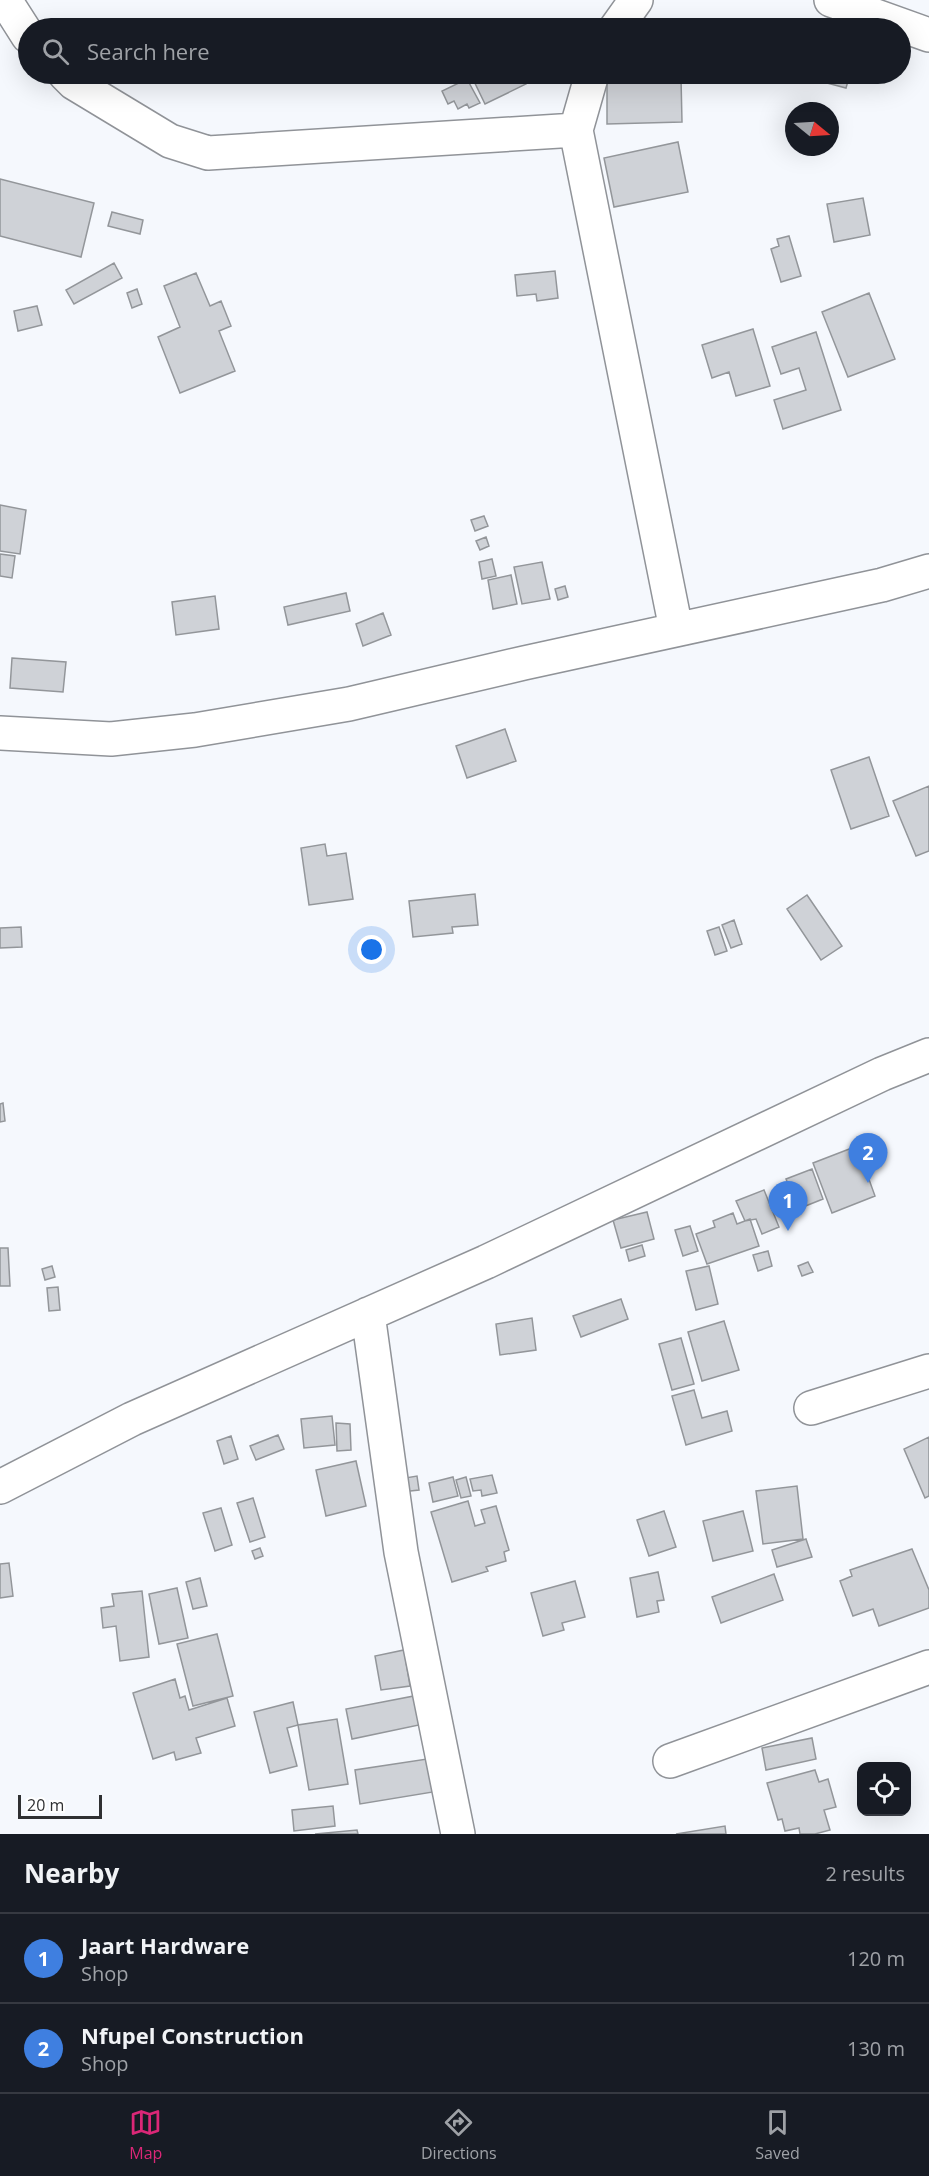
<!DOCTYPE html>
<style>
body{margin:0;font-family:"Open Sans",sans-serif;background:#242831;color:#f1f3f6}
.controls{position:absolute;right:18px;bottom:18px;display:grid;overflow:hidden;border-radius:12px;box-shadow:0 6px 24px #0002}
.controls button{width:54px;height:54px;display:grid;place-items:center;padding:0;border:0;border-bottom:2px solid #363941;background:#171b24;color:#f1f3f6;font:30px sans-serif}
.compass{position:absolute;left:785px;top:102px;width:54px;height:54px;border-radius:50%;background:#171b24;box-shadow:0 6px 24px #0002;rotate:108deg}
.scale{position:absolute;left:18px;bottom:15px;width:84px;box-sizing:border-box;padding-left:6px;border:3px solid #2f3032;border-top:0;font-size:16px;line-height:21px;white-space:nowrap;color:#2f3032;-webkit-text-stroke:4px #fff;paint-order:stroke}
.you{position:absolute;left:372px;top:950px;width:21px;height:21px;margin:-15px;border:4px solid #fff;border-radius:50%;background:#1a73e8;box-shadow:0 0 0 9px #1a73e833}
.badge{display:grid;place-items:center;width:39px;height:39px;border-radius:50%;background:#db2777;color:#fff;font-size:20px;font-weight:700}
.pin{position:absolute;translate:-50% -50px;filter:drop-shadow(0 2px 3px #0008)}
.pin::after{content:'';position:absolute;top:32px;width:21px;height:18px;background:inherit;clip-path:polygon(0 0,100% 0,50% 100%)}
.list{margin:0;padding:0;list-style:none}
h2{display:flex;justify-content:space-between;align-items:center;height:78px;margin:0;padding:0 24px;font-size:26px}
h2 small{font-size:20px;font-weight:400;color:#9ea1a6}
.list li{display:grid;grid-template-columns:39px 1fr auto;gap:18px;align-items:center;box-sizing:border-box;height:90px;padding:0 24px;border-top:2px solid #363941}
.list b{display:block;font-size:22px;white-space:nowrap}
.list p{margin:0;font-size:20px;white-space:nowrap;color:#9ea1a6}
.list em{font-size:20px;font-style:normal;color:#9ea1a6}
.icon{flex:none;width:33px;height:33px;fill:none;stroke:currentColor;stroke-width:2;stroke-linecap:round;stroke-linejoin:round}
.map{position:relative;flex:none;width:929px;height:1834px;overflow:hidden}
.search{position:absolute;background:#171b24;box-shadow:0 6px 24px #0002;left:18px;right:18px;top:18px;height:66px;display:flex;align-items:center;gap:15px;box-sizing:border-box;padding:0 21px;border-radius:33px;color:#9ea1a6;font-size:22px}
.sheet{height:258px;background:#171b24}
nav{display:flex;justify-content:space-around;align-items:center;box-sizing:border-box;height:84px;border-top:2px solid #363941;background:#171b24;font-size:16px;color:#9ea1a6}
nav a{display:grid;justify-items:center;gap:3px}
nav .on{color:#db2777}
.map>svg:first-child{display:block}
.building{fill:#cfd2d7;stroke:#93969a;stroke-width:1.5}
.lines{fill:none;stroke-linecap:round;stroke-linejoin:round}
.minor-casing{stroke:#909398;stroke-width:36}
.minor{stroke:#fff;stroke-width:33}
</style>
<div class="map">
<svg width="929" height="1834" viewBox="0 0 929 1834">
<rect width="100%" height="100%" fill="#f5f8fd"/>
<path class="building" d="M475 74H521L526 84 485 104 471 75Z
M736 74H778V76L736 77Z
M779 74H801L799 80Z
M809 74H850L846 88 808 78Z
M681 78 682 122 607 124V79Z
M467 79 480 103 469 108 467 104 458 109 454 101 448 104 442 91Z
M678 142 688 192 614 207 604 158Z
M0 179 94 203 81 257 0 236Z
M863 198 870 235 834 242 827 204Z
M112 212 143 220 140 234 108 226Z
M789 236 801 276 781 282 771 249 779 246 777 239Z
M114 263 122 278 74 304 66 290Z
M555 271 558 298 537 301 536 294 517 296 515 275Z
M196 273 210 306 221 301 231 326 219 331 235 371 180 393 158 337 180 327 164 286Z
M137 289 142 304 132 308 127 293Z
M869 293 895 359 848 377 822 312Z
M37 306 42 325 18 331 14 311Z
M753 329 770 386 736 396 729 372 712 378 702 345Z
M816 332 841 410 783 429 774 400 806 390 799 368 781 374 772 347Z
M0 505 26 510 20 554 0 551Z
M484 516 488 526 475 531 471 520Z
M486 537 489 546 480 550 476 541Z
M0 554 15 556 12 578 0 576Z
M492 559 496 576 482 579 479 562Z
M542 562 550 599 522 604 514 567Z
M511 575 517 604 493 609 488 580Z
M565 586 568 597 558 600 555 589Z
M346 593 350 611 288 625 284 607Z
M215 596 219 629 176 635 172 602Z
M383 613 391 635 363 646 356 624Z
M12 658 66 662 63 692 10 688Z
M505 729 516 761 467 778 456 746Z
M869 757 889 816 851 829 831 770Z
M929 786V851L916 856 893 801Z
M325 844 327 856 346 853 353 899 309 905 301 848Z
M475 894 478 925 452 927 453 933 413 937 409 901Z
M807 895 842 946 821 960 787 909Z
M734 920 742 944 731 948 722 925Z
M21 927 22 947 0 948V928Z
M719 927 727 951 715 955 707 931Z
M3 1103 5 1121 0 1122V1104Z
M857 1146 875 1196 832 1213 813 1163Z
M812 1169 823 1199 798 1209 786 1179Z
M764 1190 779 1227 762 1234 756 1219 745 1221 736 1201Z
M647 1212 654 1239 621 1248 613 1220Z
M733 1213 737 1224 750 1219 759 1246 707 1264 696 1234 715 1227 713 1221Z
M690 1226 698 1251 683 1256 675 1230Z
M642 1245 645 1256 629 1261 626 1250Z
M0 1248H8L10 1286H0Z
M768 1251 772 1266 758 1271 753 1255Z
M808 1262 813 1272 802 1276 798 1266Z
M52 1266 55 1277 45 1280 42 1269Z
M709 1266 718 1304 696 1310 686 1271Z
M58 1287 60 1310 49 1311 47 1288Z
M621 1299 628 1319 581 1337 573 1316Z
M532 1318 536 1350 500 1355 496 1324Z
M724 1321 739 1370 702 1381 688 1332Z
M681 1338 694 1384 672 1390 659 1344Z
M694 1390 702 1418 727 1411 732 1431 686 1445 672 1396Z
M332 1416 335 1445 304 1448 301 1419Z
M336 1423 350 1424 351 1450 337 1451Z
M278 1435 284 1449 256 1460 250 1446Z
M231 1436 238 1459 224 1464 217 1441Z
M929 1437V1496L925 1498 904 1449Z
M356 1461 366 1506 326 1516 316 1470Z
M492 1475 497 1493 482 1496 481 1490 473 1491 470 1479Z
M417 1476 419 1490 401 1492 399 1479Z
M453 1477 458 1496 433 1502 429 1483Z
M466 1477 471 1496 461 1498 456 1480Z
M797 1486 803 1539 763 1544 756 1491Z
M253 1498 265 1537 250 1542 237 1503Z
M468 1501 475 1526 485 1523 481 1510 496 1506 509 1550 504 1552 506 1561 486 1567 488 1571 452 1582 431 1512Z
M221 1508 232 1545 215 1551 203 1513Z
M664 1511 676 1547 649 1556 637 1520Z
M743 1511 753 1551 713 1561 703 1521Z
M806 1539 812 1557 777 1567 772 1550Z
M260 1548 263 1556 255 1559 252 1551Z
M912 1549 929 1590V1608L879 1626 873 1609 853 1616 840 1581 852 1576 850 1570Z
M9 1563 13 1596 0 1598V1564Z
M658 1572 664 1600 657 1601 659 1612 637 1617 630 1578Z
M774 1574 783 1600 721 1623 712 1597Z
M200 1578 207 1606 193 1609 186 1582Z
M575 1581 585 1617 562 1623 564 1630 543 1636 531 1593Z
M177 1588 188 1638 159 1644 149 1594Z
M142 1591 149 1657 120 1661 116 1626 103 1628 101 1608 114 1606 112 1594Z
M217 1634 233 1696 193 1706 177 1644Z
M404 1650 410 1686 381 1690 375 1656Z
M175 1679 180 1698 185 1696 189 1710 227 1698 235 1726 196 1738 201 1753 176 1760 174 1752 153 1759 133 1693Z
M414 1696 419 1725 352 1739 346 1709Z
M293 1702 298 1725 287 1728 297 1766 270 1773 254 1712Z
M337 1719 348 1784 309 1790 298 1725Z
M812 1738 816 1759 766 1770 762 1748Z
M427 1759 433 1792 360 1804 355 1770Z
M815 1770 819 1782 828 1779 836 1807 824 1810 830 1830 815 1834H800L799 1828 785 1831 782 1819 778 1820 767 1783Z
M333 1806 335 1826 294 1831 292 1810Z
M725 1826 726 1834H676Z
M357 1830 358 1834H315Z"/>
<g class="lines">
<defs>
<path id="minor" d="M5 0 28 36
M831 0 929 35
M616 28 636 0
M65 74 74 83 170 141 208 153 576 130 676 629H679
M576 130 592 74
M0 733 111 739 195 730 349 704 524 663 882 585 929 571
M368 1314 401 1552 458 1834
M811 1408 929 1371
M0 1487 132 1419 486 1262 882 1074 929 1055
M670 1761 929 1667"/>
</defs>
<use href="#minor" class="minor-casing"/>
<use href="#minor" class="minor"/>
</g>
</svg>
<div class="controls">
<button><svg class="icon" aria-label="locate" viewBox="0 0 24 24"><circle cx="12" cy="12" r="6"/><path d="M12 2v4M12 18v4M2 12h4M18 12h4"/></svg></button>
</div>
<svg class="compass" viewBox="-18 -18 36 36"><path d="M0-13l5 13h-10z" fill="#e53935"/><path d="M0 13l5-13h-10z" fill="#9ea1a6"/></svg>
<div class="scale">20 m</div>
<div class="you"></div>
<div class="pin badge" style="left:788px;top:1231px;background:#3f7fe0">1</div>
<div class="pin badge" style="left:868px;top:1183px;background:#3f7fe0">2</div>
<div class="search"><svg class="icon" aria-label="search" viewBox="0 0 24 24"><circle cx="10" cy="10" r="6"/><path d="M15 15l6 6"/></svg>Search here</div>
</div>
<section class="sheet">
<h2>Nearby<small>2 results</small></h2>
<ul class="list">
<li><span class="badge" style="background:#3f7fe0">1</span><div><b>Jaart Hardware</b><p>Shop</p></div><em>120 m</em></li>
<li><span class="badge" style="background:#3f7fe0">2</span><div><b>Nfupel Construction</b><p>Shop</p></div><em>130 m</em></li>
</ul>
</section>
<nav>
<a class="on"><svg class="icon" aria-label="map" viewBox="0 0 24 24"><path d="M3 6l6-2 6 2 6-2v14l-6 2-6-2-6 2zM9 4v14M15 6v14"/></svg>Map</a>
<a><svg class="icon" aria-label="directions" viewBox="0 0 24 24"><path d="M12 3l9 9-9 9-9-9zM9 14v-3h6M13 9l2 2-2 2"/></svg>Directions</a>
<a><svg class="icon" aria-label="saved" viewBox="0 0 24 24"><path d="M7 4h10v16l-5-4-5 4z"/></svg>Saved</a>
</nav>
